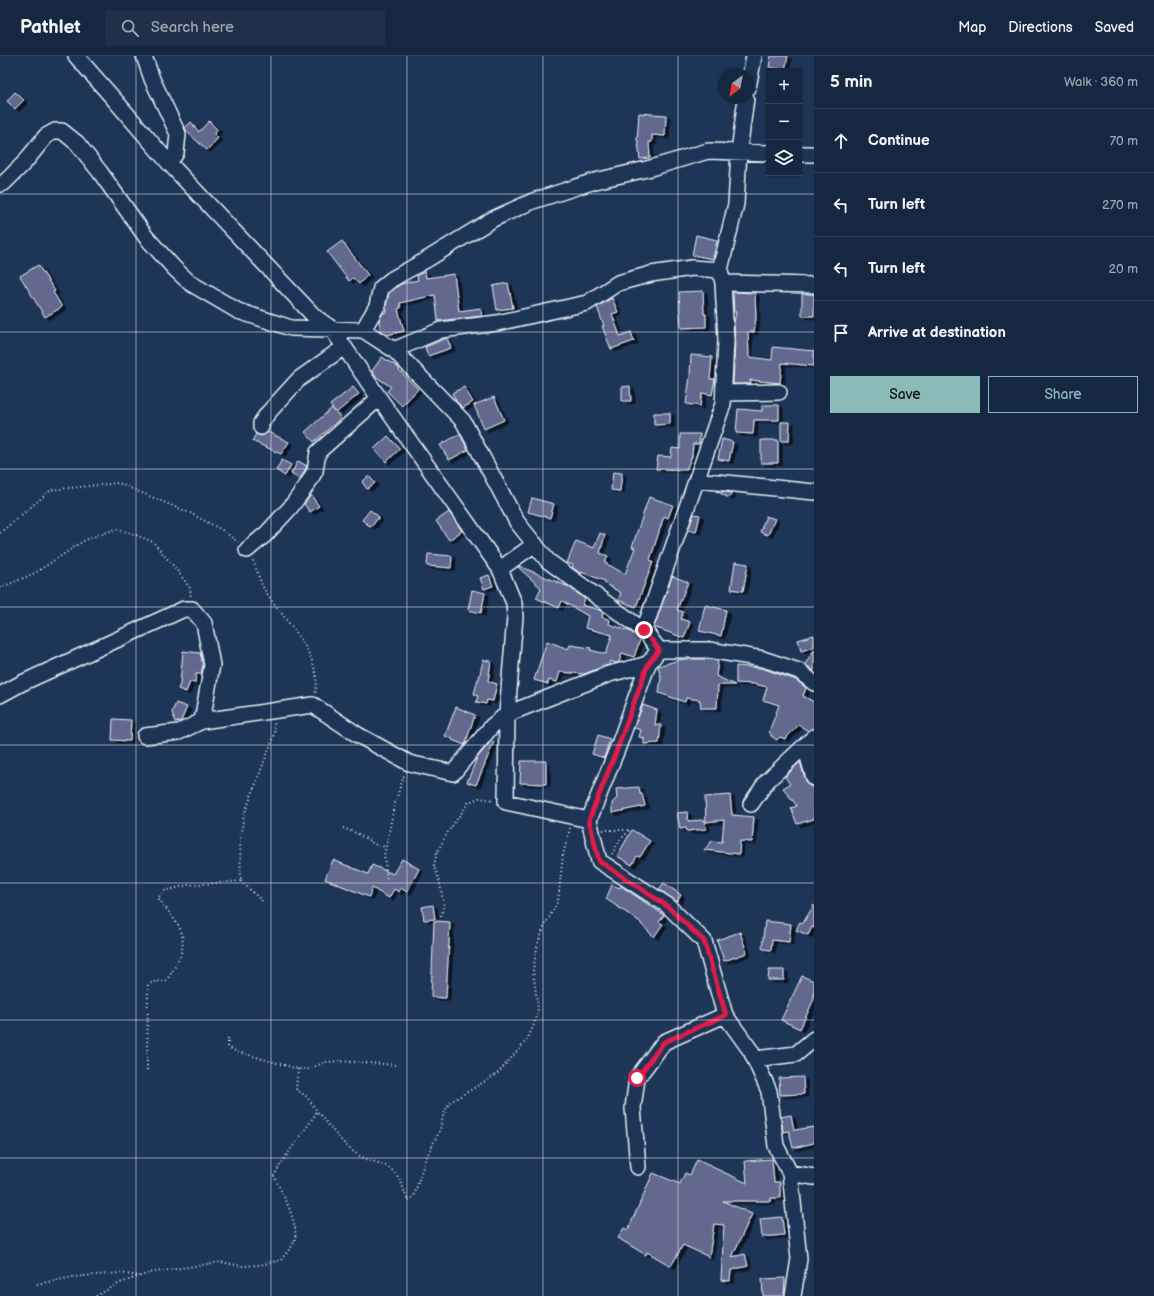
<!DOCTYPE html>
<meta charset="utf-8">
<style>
body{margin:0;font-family:"Balsamiq Sans",sans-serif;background:#1f3048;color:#f1f3f6}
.controls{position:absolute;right:12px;top:12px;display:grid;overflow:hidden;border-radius:0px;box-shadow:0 1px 3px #0004}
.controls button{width:36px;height:36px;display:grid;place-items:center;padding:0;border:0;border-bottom:1px solid #35445a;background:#162841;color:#f1f3f6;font:20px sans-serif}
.compass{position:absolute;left:718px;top:12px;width:36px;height:36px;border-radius:50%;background:#162841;box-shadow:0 1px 3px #0004;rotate:212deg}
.stop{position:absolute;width:12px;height:12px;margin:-9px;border:3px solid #e11d48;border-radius:50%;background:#fff}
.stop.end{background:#e11d48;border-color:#fff;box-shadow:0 1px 4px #0008}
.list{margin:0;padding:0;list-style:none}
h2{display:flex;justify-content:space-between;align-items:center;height:52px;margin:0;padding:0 16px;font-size:17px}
h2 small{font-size:13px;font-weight:400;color:#9ea6b1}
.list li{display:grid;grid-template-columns:26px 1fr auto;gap:12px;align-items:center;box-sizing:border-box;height:64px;padding:0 16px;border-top:1px solid #35445a}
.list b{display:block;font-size:15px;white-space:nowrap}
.list em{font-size:13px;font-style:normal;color:#9ea6b1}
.actions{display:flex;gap:8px;padding:12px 16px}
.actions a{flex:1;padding:9px 0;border:1px solid #8bbbb9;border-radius:0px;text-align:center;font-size:14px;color:#8bbbb9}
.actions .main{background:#8bbbb9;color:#111}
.icon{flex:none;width:22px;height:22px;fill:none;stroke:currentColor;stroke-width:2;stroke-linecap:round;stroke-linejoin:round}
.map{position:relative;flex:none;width:814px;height:1240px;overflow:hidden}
header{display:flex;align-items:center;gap:24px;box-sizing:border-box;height:56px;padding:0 20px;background:#162841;border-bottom:1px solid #35445a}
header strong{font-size:19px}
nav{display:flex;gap:22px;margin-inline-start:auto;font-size:14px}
.search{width:280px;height:36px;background:#1f3048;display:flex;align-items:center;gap:10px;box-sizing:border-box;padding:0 14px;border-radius:0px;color:#9ea6b1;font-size:15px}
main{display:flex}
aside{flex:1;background:#162841}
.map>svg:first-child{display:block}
.building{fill:#63688e;stroke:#e8f1f8;filter:url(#shadow)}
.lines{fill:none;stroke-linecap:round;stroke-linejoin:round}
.minor-casing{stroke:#e8f1f8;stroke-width:18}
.path{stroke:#e8f1f8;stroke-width:2;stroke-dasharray:1 3;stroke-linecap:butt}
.minor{stroke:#1d3557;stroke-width:15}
.route{stroke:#e11d48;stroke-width:5}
.grid{fill:none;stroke:#e8f1f8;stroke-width:1;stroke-opacity:0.55}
</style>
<header>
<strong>Pathlet</strong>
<div class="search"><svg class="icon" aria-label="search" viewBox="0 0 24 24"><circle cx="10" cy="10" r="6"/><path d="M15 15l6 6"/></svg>Search here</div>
<nav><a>Map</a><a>Directions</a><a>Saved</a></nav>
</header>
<main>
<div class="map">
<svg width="814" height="1240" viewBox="0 0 814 1240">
<defs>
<filter id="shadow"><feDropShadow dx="4" dy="2.5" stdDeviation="0" flood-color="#0009"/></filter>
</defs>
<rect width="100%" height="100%" fill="#1d3557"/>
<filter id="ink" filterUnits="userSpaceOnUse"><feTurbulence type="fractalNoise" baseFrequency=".025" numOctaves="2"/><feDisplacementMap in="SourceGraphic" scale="8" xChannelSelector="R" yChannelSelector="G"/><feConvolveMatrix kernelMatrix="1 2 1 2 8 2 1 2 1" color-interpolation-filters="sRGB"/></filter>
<g filter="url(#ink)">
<path class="building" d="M771 0H788L785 14 769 11Z
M15 36 24 44 15 53 7 45Z
M639 57 666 59 665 80 652 79V86H649L650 102 640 103 638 85H637Z
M209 65 218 74 214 78 218 82 207 94 187 76 185 72 191 66 199 76Z
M696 179 717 184 713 203 692 199Z
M342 185 368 219 359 228 353 222 349 225 327 196Z
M38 209 55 235 53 236 62 251 45 261 20 220Z
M425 216 426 222 454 218 459 255 481 252 482 260 438 265 435 239 400 247 401 252 398 253 404 275 387 279 381 275 379 265 383 257 387 256 386 250 389 237 401 228 418 224 417 219Z
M508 227 513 252 497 254 493 230Z
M703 235 704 258H706V271L681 272 679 236Z
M733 236 755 237 756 262 754 276H748L749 301 772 304 773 291 814 295V310L782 307 780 327 750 324 751 328H733L735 284 734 267 736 256H734Z
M802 238H814V260H802Z
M612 242 618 256 612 258 620 280 631 276 634 285 611 293 602 270H604L597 251Z
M447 282 451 292 428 300 425 291Z
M691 299 712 301 710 323H715L712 339 702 337 700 350 686 348 690 321Z
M382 301 399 312V314L418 333 402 350 387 335 391 331 375 320 372 315Z
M630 330 631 345H622V331Z
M353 331 359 338 336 357 330 349Z
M464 331 473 346 463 352 456 345 452 337Z
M494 341 504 364 484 373 474 349Z
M762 349H779V364H754L753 378 736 377 738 353 762 355Z
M332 352 341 362 314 386 305 376Z
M654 357H670V368L654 369Z
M781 366H790L789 385H781Z
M268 376 289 386 281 398 252 385 256 378 261 380Z
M460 378 468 394 449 404 440 389Z
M680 378H700L699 388H693L692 400 686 414 656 413 658 400 671 401 672 392 680 393Z
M388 380 400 393 386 406 374 393Z
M722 383 733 386 729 405 718 403Z
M761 384H778V407H761Z
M282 404 291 409 285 420 276 414Z
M298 405 307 410 300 423 291 418Z
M613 416 622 417 620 435 611 434Z
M369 420 375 427 367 433 362 426Z
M716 435 732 437 729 442Z
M311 439 319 450 310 456 304 448Z
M649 441 673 449 668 462 664 460 650 504 653 506 636 551 618 544 621 537 604 527 605 525 581 516V518L572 511 573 509 567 507 576 485 594 492 600 477 605 479 600 497 608 500 605 507 625 518 635 492 632 491Z
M532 442 554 448 550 462 528 456Z
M370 454 379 461 371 471 362 464Z
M449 456 462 475 449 484 436 465Z
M694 458 700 459 696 476 688 474Z
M766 460 775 463 768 479 760 476Z
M428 498 452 500 451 512 427 510Z
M735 506 748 508 743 535 731 533Z
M519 510 569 531 585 543 582 549 600 554 603 556 602 561 610 564 609 568 629 575 638 581 640 584 634 601 622 597 619 606 616 607 610 605 609 609 605 610 602 609V611L584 618 560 616 557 626 549 624 548 628 534 624 547 585 568 593 570 589 591 592 590 594 606 598 612 579 585 572 588 560 562 545 559 552 536 542 541 532 518 511Z
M489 519 493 530 484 533 480 522Z
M672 520 688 526 677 554 683 556 681 563 690 566 684 582 654 571Z
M472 534 485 537 481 557 468 554Z
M705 549 726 554 721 580 699 575Z
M814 579V591L801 595 798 584Z
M814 594V615L805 608Z
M183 595 200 597 203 609 201 618H196L195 627 190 626 186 636 178 633 180 628Z
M683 603H708L718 605 716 620 735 629H718L717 652H701L700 644 686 642 685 646 659 637 661 621 658 610Z
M483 604 491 605 488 625 497 628 493 645 487 644 486 648 476 646 478 640 474 638 478 623H479Z
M736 610 761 612 796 624 806 632 803 640 814 646V672L808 675 799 669 785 683 780 681 777 684 771 680V678L769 676 779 649 763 644 767 631 754 628 736 627Z
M176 647 187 651 181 665 175 666 172 656Z
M643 649 657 654 655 669H661L659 687 644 688V682L639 681 641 674 634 672Z
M456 651 475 659 465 689 452 684 453 683 445 680Z
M113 663 131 664 130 685 112 684Z
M598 679 610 683 604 702 592 698Z
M491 685 494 686 476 729 467 726 477 702Z
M521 705H546V728L520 727Z
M800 706 806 725 808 729 812 731H814V763L797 768 791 752 797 750 783 732 790 728 785 721Z
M639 731 640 738H642L645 750 612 757V747L617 742 616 733Z
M730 739 732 759 754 761 752 786 740 785 739 798 704 794 712 785 722 786 724 764 706 766 705 741Z
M687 756 688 765 705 764 706 773 687 775 686 772 680 773 677 757Z
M632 774 650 785 640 801 637 800 632 809 617 800Z
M402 803 419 813 407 836 401 832 399 836 394 833 389 842 372 832 369 841 325 823 333 804 368 818 372 809 393 818Z
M664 827 681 839 677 846 659 833Z
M612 829 620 832 621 830 664 859 659 866 663 868 654 881 641 868V867L639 865 606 843Z
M433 849 435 863 424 864 422 851Z
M814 849V872L812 871 808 879 796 874 800 866 803 867Z
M434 865 450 866 446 942 431 941Z
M765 865 791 868 789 886 772 884 771 894 763 893 762 892Z
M740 876 747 897 724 905 717 884Z
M769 914H784V924H768Z
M802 920 814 925V943L800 973 781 964Z
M803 1021 804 1038 780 1039 779 1022Z
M791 1059 794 1074 814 1071V1087L793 1092 789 1075 783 1076 781 1061Z
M772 1103 774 1126H780V1142H771V1145H723L752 1158 732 1201 745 1198 748 1210 731 1214 730 1225 721 1224 724 1169 714 1168 709 1201 683 1189 671 1210 647 1196 646 1199 618 1182 624 1172 628 1174 653 1117 680 1128 685 1117 690 1119 697 1104 747 1127 745 1105Z
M782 1161 784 1179 762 1181 760 1163Z
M785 1222 784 1240H763L762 1223Z"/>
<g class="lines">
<defs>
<path id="minor" d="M76 0 113 42 169 107 314 260 332 273 379 342 500 513 514 547 515 561 507 658 506 746 589 764
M144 0 152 23 178 78 176 97 169 107
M748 32 754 0
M799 98H814
M0 128 4 127 24 107 46 80 55 75H62L77 87 100 116 146 181 174 212 190 227 238 255 291 272 363 274 394 294 463 365 517 466 548 505 635 568 644 574 659 594H709L763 603 799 615 814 627
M723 227 814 229
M363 274 377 250 381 232 392 223 426 204 493 163 533 145 595 125 651 112 708 95 769 97
M394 294 441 274 497 267 587 247 618 227 651 218 692 212 720 214
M724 337 779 336
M261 371V367L268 357 299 323 344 291
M697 424 814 436
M247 494 266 478 290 452 307 429 315 415 318 396 379 342
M500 513 535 488
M644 574 723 348 726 284 723 227 720 214 736 148 739 96 746 42
M659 594 648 608 618 691 589 764 599 805 667 849 704 885 725 959 751 995 769 1035 776 1090 790 1117 799 1203 793 1240
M0 639 22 627 184 553H192L204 567 212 609 202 665
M145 680 179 676 202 665 313 649 358 679 409 707 453 717 492 670 507 658 609 618 648 608
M814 696 808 701 814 722
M751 748 767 725 814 681
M755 1003 796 998 814 983
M638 1111 633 1052 637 1022 664 986 725 959
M790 1117 814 1121"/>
</defs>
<use href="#minor" class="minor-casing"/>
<path class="path" d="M0 477 51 434 118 427 190 457 222 474 238 486
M253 505C257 513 259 523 263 531 281 563 325 598 315 639
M0 532 35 517 85 484 116 473 131 477 153 486 176 513 190 532 191 542
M343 772 358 778 376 789 386 791
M603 774H629
M612 798 620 784 630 774
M387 822 384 799 388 782 394 750 404 719
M241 825 263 846
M441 860 444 850 440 828 434 809 437 796 448 776 469 746 479 742 494 744
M228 982V991L235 995 298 1013H308L326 1006 340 1005 398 1009
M298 1013 296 1033 307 1041 317 1055
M147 1014 148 929 153 926 166 925C176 910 187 893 181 875 179 869 163 848 158 842L164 835 188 829 241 825 240 783 244 759 275 677 274 666
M37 1228 73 1221 120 1217 139 1220
M96 1240 120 1227 149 1217 221 1206 241 1210 260 1209 281 1204C285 1198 292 1192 294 1186 301 1170 281 1135 274 1120 286 1097 304 1078 317 1055 329 1069 346 1094 362 1101 374 1107 384 1106 395 1117 402 1124 404 1136 408 1145L414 1140 425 1104 440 1074 443 1060 449 1047 497 1018 527 984 534 969 538 953 533 914 538 887 545 869 558 845 563 799 570 772"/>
<use href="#minor" class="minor"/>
</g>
</g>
<g class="lines" filter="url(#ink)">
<path class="route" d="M637 1022 664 986 726 959 704 885 667 850 599 805 589 764 618 691 648 608 659 594 644 574"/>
</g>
<path class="grid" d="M136 0V1240M271 0V1240M407 0V1240M543 0V1240M678 0V1240M0 138H814M0 276H814M0 413H814M0 551H814M0 689H814M0 827H814M0 964H814M0 1102H814"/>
</svg>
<div class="controls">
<button>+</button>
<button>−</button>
<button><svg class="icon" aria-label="layers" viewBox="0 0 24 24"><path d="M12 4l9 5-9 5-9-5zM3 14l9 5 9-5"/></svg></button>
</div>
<svg class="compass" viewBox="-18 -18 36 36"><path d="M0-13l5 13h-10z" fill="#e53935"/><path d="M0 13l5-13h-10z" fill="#9ea6b1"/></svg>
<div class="stop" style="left:637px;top:1022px"></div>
<div class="stop end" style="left:644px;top:574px"></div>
</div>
<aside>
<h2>5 min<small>Walk · 360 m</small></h2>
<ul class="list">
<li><svg class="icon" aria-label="ahead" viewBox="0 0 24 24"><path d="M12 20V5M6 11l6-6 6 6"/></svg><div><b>Continue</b></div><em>70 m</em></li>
<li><svg class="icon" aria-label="left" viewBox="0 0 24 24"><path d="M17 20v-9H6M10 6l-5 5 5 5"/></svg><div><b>Turn left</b></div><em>270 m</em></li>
<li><svg class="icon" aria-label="left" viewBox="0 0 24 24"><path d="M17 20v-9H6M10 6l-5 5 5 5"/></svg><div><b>Turn left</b></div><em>20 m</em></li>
<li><svg class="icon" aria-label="arrive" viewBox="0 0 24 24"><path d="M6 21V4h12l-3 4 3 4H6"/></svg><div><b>Arrive at destination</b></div></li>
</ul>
<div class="actions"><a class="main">Save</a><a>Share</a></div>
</aside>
</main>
